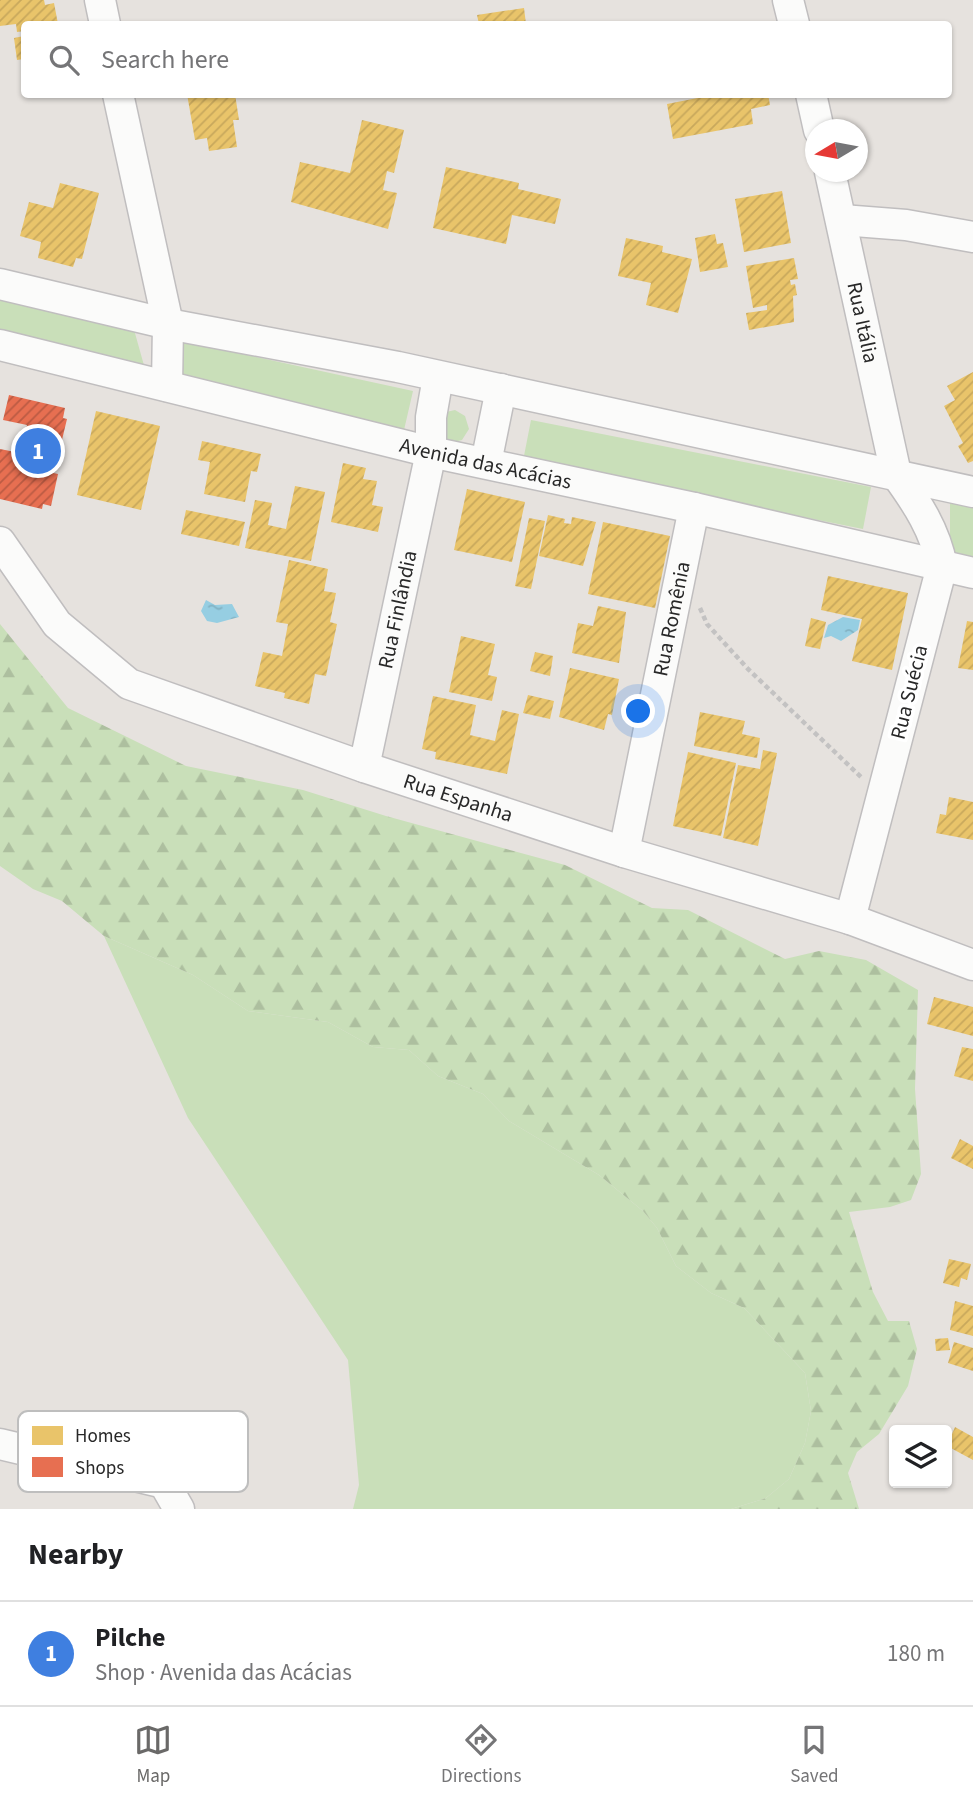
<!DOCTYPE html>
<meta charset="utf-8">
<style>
body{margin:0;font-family:"Source Sans 3",sans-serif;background:#f2f2f2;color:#202124}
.controls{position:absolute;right:21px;bottom:21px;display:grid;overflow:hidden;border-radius:7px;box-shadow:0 2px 5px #0004}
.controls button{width:63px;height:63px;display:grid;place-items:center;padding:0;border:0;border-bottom:2px solid #e0e0e0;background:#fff;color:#202124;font:35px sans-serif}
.compass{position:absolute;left:805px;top:119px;width:63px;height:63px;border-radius:50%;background:#fff;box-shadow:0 2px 5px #0004;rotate:260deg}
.you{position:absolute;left:639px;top:712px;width:24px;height:24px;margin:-18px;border:5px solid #fff;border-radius:50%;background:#1a73e8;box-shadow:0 0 0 10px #1a73e833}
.badge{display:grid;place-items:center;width:46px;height:46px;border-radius:50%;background:#6a6968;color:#fff;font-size:23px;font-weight:700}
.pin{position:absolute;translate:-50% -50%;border:4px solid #fff;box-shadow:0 2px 7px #0006}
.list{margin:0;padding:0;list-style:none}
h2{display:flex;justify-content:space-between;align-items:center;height:91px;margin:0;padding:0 28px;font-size:30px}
h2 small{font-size:23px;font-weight:400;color:#757577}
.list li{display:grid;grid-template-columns:46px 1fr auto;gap:21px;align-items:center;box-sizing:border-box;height:105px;padding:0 28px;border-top:2px solid #e0e0e0}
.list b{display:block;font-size:26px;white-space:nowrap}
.list p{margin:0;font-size:23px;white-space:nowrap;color:#757577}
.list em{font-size:23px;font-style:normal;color:#757577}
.icon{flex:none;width:38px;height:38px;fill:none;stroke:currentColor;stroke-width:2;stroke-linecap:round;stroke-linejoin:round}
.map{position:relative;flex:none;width:973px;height:1509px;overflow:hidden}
.search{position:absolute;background:#fff;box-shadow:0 2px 5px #0004;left:21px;right:21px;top:21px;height:77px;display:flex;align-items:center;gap:18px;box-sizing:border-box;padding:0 24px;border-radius:7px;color:#757577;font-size:26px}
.sheet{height:196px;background:#fff}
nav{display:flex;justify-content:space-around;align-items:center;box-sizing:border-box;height:98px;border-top:2px solid #e0e0e0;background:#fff;font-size:19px;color:#757577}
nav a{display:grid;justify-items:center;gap:4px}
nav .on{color:#6a6968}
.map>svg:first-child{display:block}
.grass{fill:#c9dfb9}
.forest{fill:url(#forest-firs)}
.water{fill:url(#water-ripples)}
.homes{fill:url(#homes-hatch)}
.shops{fill:url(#shops-hatch)}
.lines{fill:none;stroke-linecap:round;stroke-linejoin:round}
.minor-casing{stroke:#c0bebf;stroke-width:33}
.path{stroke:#c3c2c2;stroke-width:4.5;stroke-dasharray:5 3.5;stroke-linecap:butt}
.minor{stroke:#fbfbfa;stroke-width:30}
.labels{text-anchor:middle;stroke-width:7;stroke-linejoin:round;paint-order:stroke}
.street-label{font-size:21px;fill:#282828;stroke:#fff}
.key{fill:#fff;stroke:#bebebe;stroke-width:2}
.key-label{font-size:19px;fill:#282828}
</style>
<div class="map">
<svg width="973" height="1509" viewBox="0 0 973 1509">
<defs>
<pattern id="forest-firs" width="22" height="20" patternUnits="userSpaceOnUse" patternTransform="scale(1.75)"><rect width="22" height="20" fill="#c9dfb9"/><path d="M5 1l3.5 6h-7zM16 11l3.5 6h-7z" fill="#adbf9f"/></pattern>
<pattern id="water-ripples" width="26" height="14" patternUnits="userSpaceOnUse" patternTransform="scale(1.75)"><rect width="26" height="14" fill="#96cee2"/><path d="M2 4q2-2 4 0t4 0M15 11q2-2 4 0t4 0" fill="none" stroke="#81b1c2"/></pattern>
<pattern id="homes-hatch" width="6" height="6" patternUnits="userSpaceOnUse" patternTransform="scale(1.75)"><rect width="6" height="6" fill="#e9c46a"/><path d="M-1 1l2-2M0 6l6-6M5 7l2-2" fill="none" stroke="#c8a85c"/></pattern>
<pattern id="shops-hatch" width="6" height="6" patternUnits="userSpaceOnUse" patternTransform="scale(1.75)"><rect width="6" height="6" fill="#e76f51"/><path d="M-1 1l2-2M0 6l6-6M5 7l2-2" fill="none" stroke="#bb5b43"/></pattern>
</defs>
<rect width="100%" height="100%" fill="#e6e2de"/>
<path class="grass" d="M0 295 133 326 145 369 0 333Z
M183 341 413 391 404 430 175 380Z
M455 410 465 416 469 429 462 440 450 443 439 437 442 413Z
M531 420 871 487 863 529 523 461Z
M950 498 973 504V557L950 551Z
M104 936 193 975 248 1011 328 1022 373 1047 409 1050 438 1076 483 1094 509 1121 599 1175 643 1211 657 1228 676 1266 711 1293 744 1308 805 1373 811 1411 805 1443 789 1479 766 1498 731 1509H353L359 1485 348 1360 188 1118Z"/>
<path class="forest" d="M0 624 68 708 186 766 303 790 386 816 565 865 652 908 688 910 785 959 819 951 866 960 918 990 915 1089 921 1174 911 1200 890 1207 849 1212 873 1292 888 1321H909L917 1349 908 1386 879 1434 857 1452 848 1473 859 1509H731L766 1498 789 1479 805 1443 811 1411 805 1373 744 1308 711 1293 676 1266 657 1228 643 1211 599 1175 509 1121 483 1094 438 1076 409 1050 373 1047 328 1022 248 1011 193 975 104 936 62 901 33 889 0 866Z"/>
<path class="water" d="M206 600 215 605 232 604 239 617 217 623 207 621 201 611Z
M843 617 860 620 858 630 841 641 831 636 824 638 828 625Z"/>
<path class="homes" d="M0 0H44L45 5 54 3 58 24H24V31L17 32 16 24 0 26Z
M524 8 526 24H479L477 15Z
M24 36V59L17 60 14 38Z
M187 94H235L239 120H233L237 147 209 151 207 138 195 140Z
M718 94H768L770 105 751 109 753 124 673 139 667 104Z
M362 120 404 130 394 173 387 171 383 190 397 193 388 229 291 202 300 162 350 173Z
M446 167 519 183 518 189 561 199 555 224 512 215 506 244 433 228Z
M60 183 99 193 82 259 76 258 73 267 38 258 41 242 20 236 29 202 53 208Z
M782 191 791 243 744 252 735 199Z
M715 234 717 244 723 243 728 267 700 272 695 238Z
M626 238 663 246 662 252 692 259 678 313 646 305 651 283 618 276Z
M794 258 798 279 790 280 791 285 795 284 797 295 793 296 794 322 749 330 746 313 767 310V305L753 308 746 266Z
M973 372V461L968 463 958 446 963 443 944 406 955 400 947 386Z
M96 411 160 426 141 510 77 495Z
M202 441 261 454 257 472 251 471 245 502 204 494 210 462 198 460Z
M343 463 366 468 363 479 377 481 372 505 383 507 378 532 331 522Z
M295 486 325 492 311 561 245 548 255 500 272 503 268 525 286 529Z
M467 489 525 502 512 562 454 550Z
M186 510 245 522 239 546 181 534Z
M548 515 565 519 564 523 571 524 572 517 596 522 583 566 539 556Z
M529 518 545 521 531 589 515 586Z
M603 522 670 536 655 608 588 594Z
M289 560 328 569 324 591 336 593 330 622 337 624 326 676 315 674 309 704 284 698 285 693 255 686 263 652 282 656 288 624 276 622Z
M828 576 908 593 892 670 852 661 862 619 821 610Z
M598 606 626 612 619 663 572 653 578 623 593 626Z
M811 618 826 622 820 649 805 646Z
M967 621 973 622V670L958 668Z
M461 636 495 644 488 675 497 677 492 701 449 692Z
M535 652 553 656 550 676 530 671Z
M570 668 619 679 612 715 608 714 604 730 559 717Z
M528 695 554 701 550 719 523 713Z
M433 696 476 705 470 735 495 741 502 710 519 714 507 774 435 759 436 752 422 749Z
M700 712 745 721 742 734 760 738 757 758 694 746Z
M763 750 777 753 758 846 723 838 738 765 760 769Z
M688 752 736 763 721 836 673 826Z
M949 797 973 802V840L936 833 940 814 946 815Z
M934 997 973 1007V1036L927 1024Z
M962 1047 973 1049V1081L954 1076Z
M960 1139 973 1146V1169L951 1158Z
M949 1259 971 1264 967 1280 961 1278 959 1287 943 1283Z
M955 1301 973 1306V1336L950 1330Z
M948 1338 950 1350 936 1351 935 1339Z
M954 1342 973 1348V1371L948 1363Z
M955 1427 973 1437V1460L947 1446Z"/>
<path class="shops" d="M9 395 65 408 63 418 67 419 61 444 56 443 49 472 58 474 51 506 43 504 42 509 0 499V449L20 453 27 425 3 420Z"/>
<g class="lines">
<defs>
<g id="minor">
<path d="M100 0 105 24"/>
<path d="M788 0 794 24"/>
<path d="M118 94 168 324 167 386"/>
<path d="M811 94 819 130"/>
<path id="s1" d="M830 172 896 474C917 503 935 530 942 566L850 919"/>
<path d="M842 220 906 225 973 237"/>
<path d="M0 284 168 324 398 367 973 492"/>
<path id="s2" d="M0 345 431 452 694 508 973 573"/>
<path d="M486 463 501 389"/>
<path id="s3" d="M0 542 57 624 129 684 364 767 624 852 850 919 973 965"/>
<path id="s4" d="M364 767 431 452V417L438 377"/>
<path id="s5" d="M624 852 694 508"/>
<path d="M0 1444 164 1483 179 1509"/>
</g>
</defs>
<use href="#minor" class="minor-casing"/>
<path class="path" d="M700 608 707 624 748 669 862 778"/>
<use href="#minor" class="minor"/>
</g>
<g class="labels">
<g class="street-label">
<text dy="7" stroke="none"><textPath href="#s1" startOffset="154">Rua Itália</textPath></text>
<text dy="7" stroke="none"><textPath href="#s2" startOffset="500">Avenida das Acácias</textPath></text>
<text dy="7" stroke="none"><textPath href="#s4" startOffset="161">Rua Finlândia</textPath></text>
<text dy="7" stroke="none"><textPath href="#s5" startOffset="238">Rua Romênia</textPath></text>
<text transform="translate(909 692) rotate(-76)" y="7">Rua Suécia</text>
<text dy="7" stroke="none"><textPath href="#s3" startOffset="542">Rua Espanha</textPath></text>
</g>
</g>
<rect x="18" y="1411" width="230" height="81" rx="10" class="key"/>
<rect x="32" y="1426" width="31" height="19" fill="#e9c46a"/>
<rect x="32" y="1457" width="31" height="20" fill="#e76f51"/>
<g class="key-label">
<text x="75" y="1442">Homes</text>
<text x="75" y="1474">Shops</text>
</g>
</svg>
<div class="controls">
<button><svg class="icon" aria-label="layers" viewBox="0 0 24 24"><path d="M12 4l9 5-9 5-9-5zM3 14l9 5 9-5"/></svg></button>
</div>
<svg class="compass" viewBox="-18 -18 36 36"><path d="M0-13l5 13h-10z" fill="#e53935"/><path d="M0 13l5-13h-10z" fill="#757577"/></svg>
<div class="you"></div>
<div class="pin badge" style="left:38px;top:451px;background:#3f7fe0">1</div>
<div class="search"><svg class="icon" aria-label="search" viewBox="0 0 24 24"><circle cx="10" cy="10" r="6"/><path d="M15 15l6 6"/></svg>Search here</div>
</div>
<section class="sheet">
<h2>Nearby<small></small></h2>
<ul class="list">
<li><span class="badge" style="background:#3f7fe0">1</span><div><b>Pilche</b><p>Shop · Avenida das Acácias</p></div><em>180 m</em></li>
</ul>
</section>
<nav>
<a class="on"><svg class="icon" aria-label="map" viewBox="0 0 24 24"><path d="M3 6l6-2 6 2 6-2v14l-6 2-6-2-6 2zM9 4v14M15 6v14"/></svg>Map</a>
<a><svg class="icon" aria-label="directions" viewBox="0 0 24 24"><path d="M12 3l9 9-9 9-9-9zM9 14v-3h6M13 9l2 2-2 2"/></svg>Directions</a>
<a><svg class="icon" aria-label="saved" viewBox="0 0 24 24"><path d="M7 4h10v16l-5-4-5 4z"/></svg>Saved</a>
</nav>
